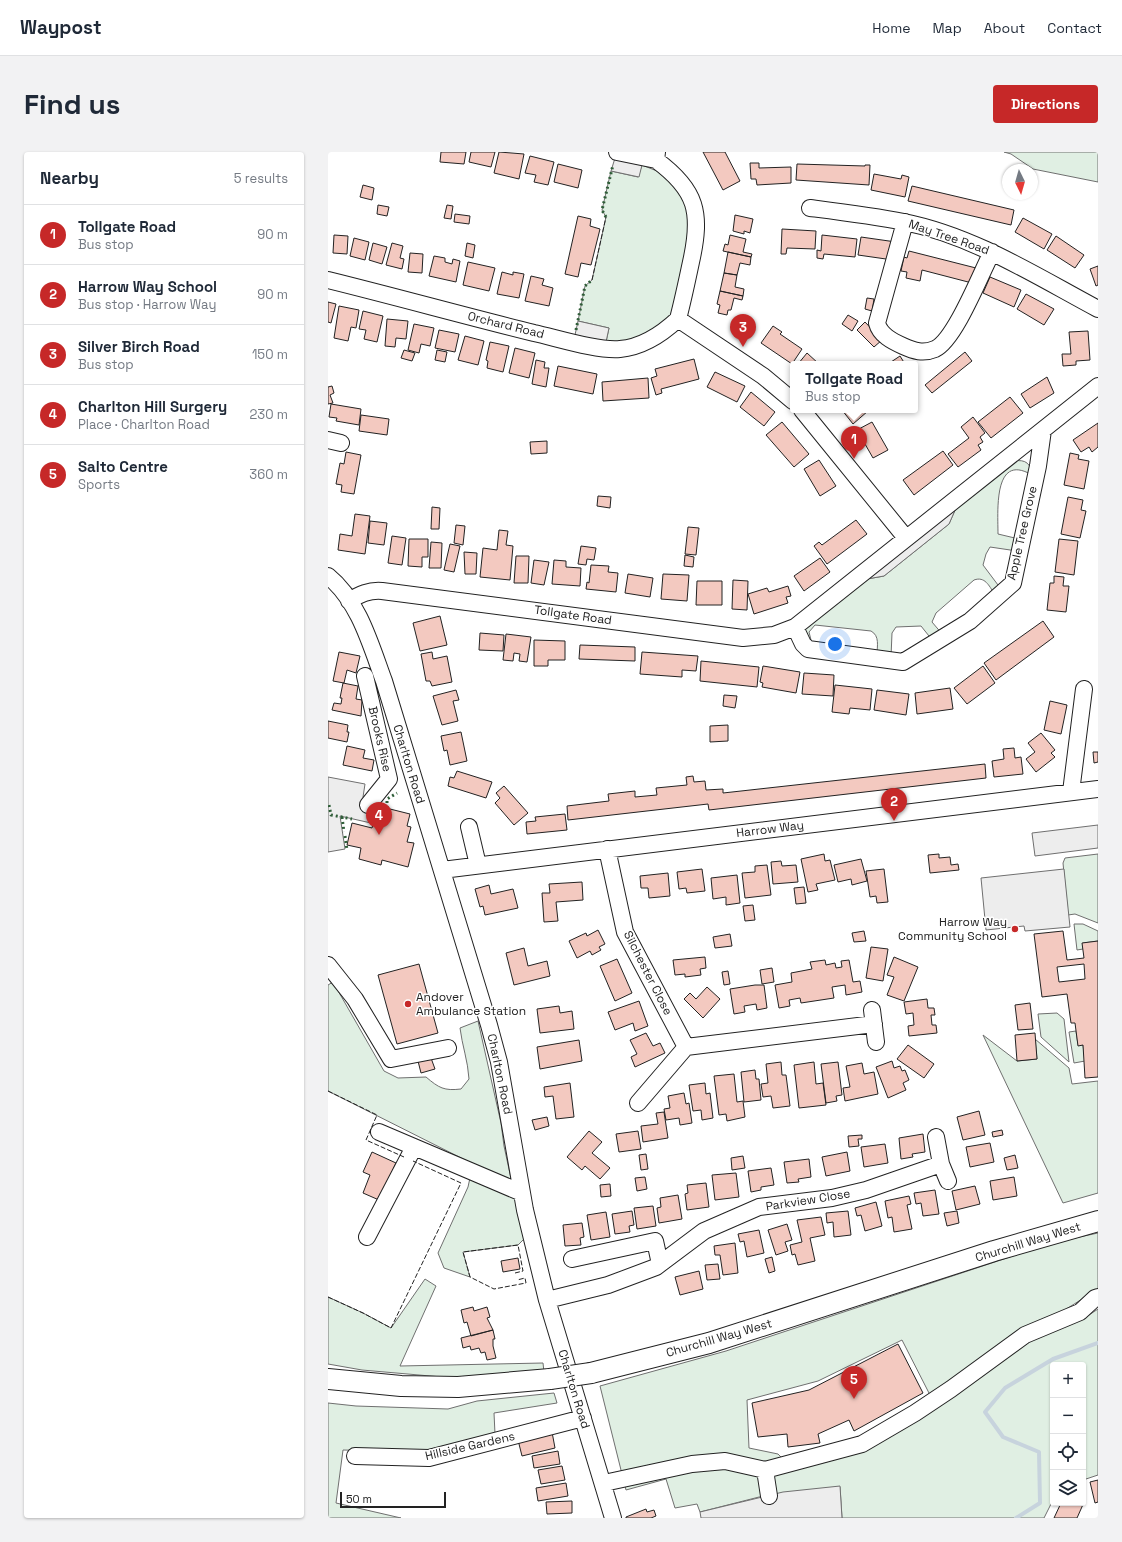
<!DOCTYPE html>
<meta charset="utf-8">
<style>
body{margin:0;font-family:"Space Grotesk",sans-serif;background:#f2f2f3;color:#1f2937}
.controls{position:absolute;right:12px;bottom:12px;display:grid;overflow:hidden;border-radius:4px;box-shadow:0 1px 3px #0004}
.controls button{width:36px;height:36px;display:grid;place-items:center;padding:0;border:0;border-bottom:1px solid #e0e1e3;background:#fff;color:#1f2937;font:20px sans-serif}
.compass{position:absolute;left:674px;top:12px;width:36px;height:36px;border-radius:50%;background:#fff;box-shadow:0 1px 3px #0004;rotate:175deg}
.scale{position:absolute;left:12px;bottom:10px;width:106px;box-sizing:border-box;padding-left:4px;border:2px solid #222;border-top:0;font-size:11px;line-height:14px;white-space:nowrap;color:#222;-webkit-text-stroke:3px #fff;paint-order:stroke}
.you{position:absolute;left:507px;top:492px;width:14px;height:14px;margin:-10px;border:3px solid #fff;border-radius:50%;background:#1a73e8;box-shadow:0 0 0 6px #1a73e833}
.badge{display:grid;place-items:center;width:26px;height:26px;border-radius:50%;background:#c62828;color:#fff;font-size:13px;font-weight:700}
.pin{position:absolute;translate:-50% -33px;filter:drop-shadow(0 1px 2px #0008)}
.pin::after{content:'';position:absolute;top:21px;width:14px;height:12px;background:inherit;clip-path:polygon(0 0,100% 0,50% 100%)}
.popup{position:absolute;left:462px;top:209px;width:128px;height:52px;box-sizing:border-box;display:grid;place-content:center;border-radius:4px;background:#fff;filter:drop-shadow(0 1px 3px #0005);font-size:13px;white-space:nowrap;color:#747a83}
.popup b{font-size:15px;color:#1f2937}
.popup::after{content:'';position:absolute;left:50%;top:100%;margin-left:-8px;border:8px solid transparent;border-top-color:#fff}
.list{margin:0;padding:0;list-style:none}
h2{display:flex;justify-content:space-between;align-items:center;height:52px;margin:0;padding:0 16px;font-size:17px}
h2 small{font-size:13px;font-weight:400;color:#747a83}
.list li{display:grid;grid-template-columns:26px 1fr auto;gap:12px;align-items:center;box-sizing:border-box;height:60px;padding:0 16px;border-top:1px solid #e0e1e3}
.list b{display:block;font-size:15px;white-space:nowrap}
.list p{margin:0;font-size:13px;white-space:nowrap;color:#747a83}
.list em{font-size:13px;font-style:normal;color:#747a83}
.icon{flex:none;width:22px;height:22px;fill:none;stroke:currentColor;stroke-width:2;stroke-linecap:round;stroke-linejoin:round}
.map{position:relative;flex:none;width:770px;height:1366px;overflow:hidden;border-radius:4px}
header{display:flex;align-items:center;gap:24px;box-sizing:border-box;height:56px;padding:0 20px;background:#fff;border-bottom:1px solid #e0e1e3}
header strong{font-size:19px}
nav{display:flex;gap:22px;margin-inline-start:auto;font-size:14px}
.intro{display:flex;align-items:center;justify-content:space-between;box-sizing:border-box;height:96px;padding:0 24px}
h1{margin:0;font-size:28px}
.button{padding:10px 18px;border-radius:4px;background:#c62828;color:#fff;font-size:14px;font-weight:700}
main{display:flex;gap:24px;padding:0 24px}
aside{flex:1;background:#fff;border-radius:4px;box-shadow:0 1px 3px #0004}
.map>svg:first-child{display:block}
.green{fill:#e0efe3;stroke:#6f6f6f}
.parking{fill:#ededed;stroke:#6f6f6f}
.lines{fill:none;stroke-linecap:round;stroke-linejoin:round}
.stream{stroke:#c7d3dd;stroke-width:4}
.building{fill:#f3c9c0;stroke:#222;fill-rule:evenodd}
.minor-casing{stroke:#222;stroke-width:18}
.major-casing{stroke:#222;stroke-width:22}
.minor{stroke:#fff;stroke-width:16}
.major{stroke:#fff;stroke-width:20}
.major-bridge-casing{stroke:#222;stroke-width:22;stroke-linecap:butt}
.major-bridge{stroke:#fff;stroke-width:20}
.hedge{stroke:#2f5e38;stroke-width:3;stroke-dasharray:2 3;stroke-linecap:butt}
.fence{stroke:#222;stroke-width:1;stroke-dasharray:5 2;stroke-linecap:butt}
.poi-dot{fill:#c62828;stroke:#fff;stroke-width:1.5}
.labels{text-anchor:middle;stroke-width:3;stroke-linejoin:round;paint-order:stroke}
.street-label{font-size:12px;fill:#222;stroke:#fff}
.poi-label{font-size:12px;fill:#222;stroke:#fff;text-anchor:end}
</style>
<header>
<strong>Waypost</strong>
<nav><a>Home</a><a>Map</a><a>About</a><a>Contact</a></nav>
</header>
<div class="intro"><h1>Find us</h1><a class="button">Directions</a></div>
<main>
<aside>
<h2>Nearby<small>5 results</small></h2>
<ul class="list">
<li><span class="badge">1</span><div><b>Tollgate Road</b><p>Bus stop</p></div><em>90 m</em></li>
<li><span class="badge">2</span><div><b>Harrow Way School</b><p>Bus stop · Harrow Way</p></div><em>90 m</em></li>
<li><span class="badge">3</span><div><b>Silver Birch Road</b><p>Bus stop</p></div><em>150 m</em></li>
<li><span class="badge">4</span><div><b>Charlton Hill Surgery</b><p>Place · Charlton Road</p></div><em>230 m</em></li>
<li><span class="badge">5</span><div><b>Salto Centre</b><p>Sports</p></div><em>360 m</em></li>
</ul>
</aside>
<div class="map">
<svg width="770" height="1366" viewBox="0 0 770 1366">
<rect width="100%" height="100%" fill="#fff"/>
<path class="green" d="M676 0H770V30L705 17 683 2Z
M314 13 329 19 344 31 357 50 363 73 344 161 340 168 306 189 278 190 281 176 250 169 257 134 264 128 278 65 274 58 283 19 310 25Z
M686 309C698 307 703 312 704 323 665 300 670 359 670 382L691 387 689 399 662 395 658 402 655 413 673 437 666 441C661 434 657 424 646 428L608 461 604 470 615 483 605 489 593 474 568 475 564 481 563 505 549 503C549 494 552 484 543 479L487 473 481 480 484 492 483 495 476 479 479 474 539 427 556 424 621 372 628 356Z
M770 702V771L747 762 740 763 735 711 737 706Z
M746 772H755L770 779V789L755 791V797L749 798Z
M5 830 56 919 70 926 98 925C111 936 116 939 133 937L141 927C140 909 134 893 132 876L150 869 173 971 176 994 196 1087 190 1093 135 1100 142 1125 116 1116 110 1101 140 1035 145 1012 0 939V833Z
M729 861 736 867 741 910 713 885 710 862Z
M748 879 750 893H755L757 909 746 911 741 880Z
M655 883 689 909 709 907 707 887 741 916 744 932 770 929V1041L735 1051Z
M770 1081V1137L602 1243 574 1188 490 1229 419 1248 421 1296 450 1302 465 1317 540 1295 700 1189 758 1165 770 1157V1323L755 1328V1213H725V1348L716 1366H514L512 1335 435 1344 372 1360 369 1352 347 1356 338 1327 298 1338 272 1234 398 1199 724 1091Z
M97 1127 108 1134 72 1214 215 1211 216 1220 148 1228 34 1218 0 1212V1145L35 1161 63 1176Z
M226 1241 229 1251 166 1261 167 1282 90 1300 15 1298 8 1351 73 1366H0V1251L28 1254 120 1257 149 1249Z"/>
<path class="parking" d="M287 6 314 13 311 25 283 19Z
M250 169 281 176 278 190 247 183Z
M628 356 621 372 556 424 539 427Z
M0 625 37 632 35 645 45 660 43 671 12 664 17 697 0 700Z
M770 673V696L707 704 704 681Z
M736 717 742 775 697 779 696 774 658 778 653 726Z
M512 1334 514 1366H373L372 1360 455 1340Z"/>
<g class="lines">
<path class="stream" d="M688 1366 712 1351 711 1300 675 1285 657 1260 677 1236 725 1207 770 1191"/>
</g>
<path class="building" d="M113 0H138L136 12 112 10Z
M143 0H167L163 15 141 10Z
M171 0 196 2 191 27 166 21Z
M375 0H397L412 29 395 38Z
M202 4 226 10 220 33 206 30 208 23 197 21Z
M422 11H431V16L463 15V31L429 33 428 27H423Z
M230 12 254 18 250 36 226 30Z
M469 12 537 14V13H542L541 33 468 28Z
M546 22 573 27 574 23 581 25 577 45 543 38Z
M35 33 46 36 44 48 32 45Z
M584 34 686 58 683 73 580 49Z
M50 53 61 55 59 64 49 62Z
M119 53 125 54 123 67 116 66Z
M127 62 142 64 141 72 126 70Z
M407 63 425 67 422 81 416 79V82L405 79Z
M250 64 263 67 262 74 272 77 263 113 253 111 250 125 237 122Z
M695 66 724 82 716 97 687 80Z
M454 77 488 79 487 97 459 96 458 102H453Z
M6 83 20 84 19 102 5 101Z
M402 83 418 87 415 100 424 102 423 105 395 99 397 92 400 93Z
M494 83 529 87 527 105 496 102 495 107 489 106V98L493 99Z
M728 84 756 103 747 116 719 98Z
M533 85 568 90 565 108 530 103Z
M26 86 41 90 37 108 22 104Z
M45 91 59 95 54 112 41 108Z
M64 91 75 94 72 106 76 107 74 117 58 113Z
M139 91 147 93 145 106 137 104Z
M581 99 648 116 644 131 594 118 592 129 578 126 579 120 573 119 576 105 579 106Z
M400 100 423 105 422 113 412 111 409 123 396 121Z
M82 101 95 102 94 121 80 120Z
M106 104 117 106V110L124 112 125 107 132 109 128 130 101 124Z
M140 110 167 116 161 139 135 133Z
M770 114V133L768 134 762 117Z
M174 120 185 123V120L196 122 191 146 169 142Z
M396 121 409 123 407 135 416 137 415 144 392 139Z
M203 124 216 127 214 133 225 136 221 154 197 149Z
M662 125 693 138 686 155 655 141Z
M392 139 415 144 414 148 406 146 403 158H400L399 163 390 161 392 153 389 152Z
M698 142 726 157 716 173 689 157Z
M539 146 546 147 544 159 537 157Z
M0 150 8 152 3 171 0 170Z
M11 154 31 158 28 176 23 175 20 189 6 186Z
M35 159 55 164 49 190 36 187 38 178 31 177Z
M520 163 530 169 524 179 514 172Z
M59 167 80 169 78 187 68 186 67 195 57 194Z
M537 170 554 188 546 195 529 178Z
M86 172 106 176 102 194 93 192 91 201 80 198Z
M445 174 454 180 452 182 474 197 464 212 433 191Z
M111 178 131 182 127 200 107 196Z
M760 179 762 208 748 209V213L735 214 734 202H743L741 180Z
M137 184 156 189 150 213 130 208Z
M162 190 181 194 175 220 159 216 160 209 158 208Z
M187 196 207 201 201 226 181 221Z
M76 198 87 201 84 209 73 206Z
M109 198 119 200 117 210 107 208Z
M637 200 644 209 604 241 597 233Z
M479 201 491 212H470Z
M572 204 577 212H565L563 210Z
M366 207 371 227 333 237 334 241 328 243 323 226 329 224 327 217Z
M208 208 217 210 216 216H221L218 235 204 232Z
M230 214 269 222 265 242 226 234Z
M387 220 417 234 409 250 379 235Z
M719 225 726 241 702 256 693 242Z
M320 226 321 246 275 249 274 230Z
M4 234 6 241 2 243 5 251 0 252V235Z
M423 240 447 260 436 274 412 255Z
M682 245 695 261 663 286 650 270Z
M3 252 33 257 31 273 8 269 9 266 1 265Z
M514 258H539L540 259 525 272Z
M33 263 61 267 59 283 31 279Z
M645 265 657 281 652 285 655 290 650 293 653 298 630 315 620 302 641 286 633 275Z
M454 270 481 302 466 315 438 283Z
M544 270 560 298 545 306 529 278Z
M770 271V295L764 300 761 295 753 300 745 288Z
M219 289V301L203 302 202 290Z
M615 299 625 313 586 343 575 328Z
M18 300 33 303 26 342 13 340 14 333 8 332 12 311 16 312Z
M742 301 751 303 750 307 761 309 756 337 736 333Z
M491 308 508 334 492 344 476 317Z
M270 344 283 345 282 356 269 354Z
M740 345 755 348 753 358 758 359 752 386 733 382Z
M104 355 112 356 111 377H103Z
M27 362 42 364 37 402 10 398 12 382 24 384Z
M528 368 539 382 499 412 486 394 491 390 494 393Z
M42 369 59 371 56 393 40 391Z
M128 373 137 374 135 393 126 391Z
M360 375 371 376 368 403 357 402Z
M171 378 180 379 178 393 185 394 182 428 152 425 155 396 169 398Z
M64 384 78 386 74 413 60 411Z
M81 387H100V405H94V415L80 414Z
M731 387 750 389 746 423 727 420Z
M103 390 114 391 113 416H101Z
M122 392 132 394 126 420 116 418Z
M253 394 268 396 266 408 259 407 258 413 250 412Z
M136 400 149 401 148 422H137Z
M357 403 366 405 365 415 356 414Z
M188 404H201L200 431H186Z
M492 406 502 420 476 439 466 424Z
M206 408 221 410 216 433 203 431Z
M226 408 238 409V415L253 416 252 434 224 432Z
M263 413 281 414 280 420 290 421 288 440 258 437 259 430 261 431Z
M300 422 325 426 322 445 297 441Z
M335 422 361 423 359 449 333 447Z
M726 424 736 425 735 434H741L738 460 719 458 722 431H726Z
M405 428 420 429 419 458 404 457Z
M369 429H394V453H368Z
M460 434 463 444 458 445 460 451 426 462 420 442 439 436 441 440Z
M112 464 119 493 92 499 85 471Z
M715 469 726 485 668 528 656 511Z
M152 481 176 483 175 499 151 498Z
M178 482 203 485 199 510 191 509 192 502 186 501 185 509 175 508Z
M206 488 237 489V508H220V514H206Z
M252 493 307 495V509L251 507Z
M11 500 32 504 28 521 19 518 16 531 5 529Z
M104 500 105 507 119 504 124 530 104 534 102 529H98L93 502Z
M314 500 370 504 368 519 354 518V525L312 522Z
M373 509 431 515 429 535 372 529Z
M435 514 472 520 468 541 434 535 435 531 432 530Z
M655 514 667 531 639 552 626 536Z
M476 521 506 523 505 544 474 542Z
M15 531 30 534 28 547 34 548 33 564 4 558 6 551 13 552 14 546H12Z
M507 533 544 537 542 558 522 556 521 562 504 560Z
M622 536 625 557 589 562 587 541Z
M128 538 131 548 125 549 130 569 114 573 105 544Z
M549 538 581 542 578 563 546 558Z
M396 543 409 544 407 556 395 554Z
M722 549 739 553 733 582 716 578Z
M0 569 20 573 19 580H21L19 590 0 586Z
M400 573V589L382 590V574Z
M133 580 139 609 122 613 119 598 116 599 113 584Z
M713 581 727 598 723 601 727 605 708 620 698 607 707 600 700 591Z
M19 594 37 598 35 606 46 608 44 619 15 613Z
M686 596 687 606 693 605 695 622 666 625 664 609 676 607 675 597Z
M765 600H770V610L766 611Z
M657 612 658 626 381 658 380 652 240 668 239 654 281 649 280 642 307 639V645L329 643 328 636 359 633 358 625 365 624 366 630 377 629 378 638 395 637V641Z
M129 619 164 630 158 646 120 634 122 625 126 626Z
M176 634 200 661 186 673 167 651 172 646 168 641Z
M62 657 82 662 79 674 83 675 79 690 86 691 80 715 54 708 53 713 31 707 33 696 19 693 24 671 44 676 47 664 59 667Z
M237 662 239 678 199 682 198 670 208 669 207 665Z
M496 702 497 709 502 708 507 728 488 732 490 738 480 740 473 707Z
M611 702V706L622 705 623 713 630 712 631 718 602 721 600 703Z
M533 707 539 729 524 733 523 727 510 730 506 713Z
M453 709 454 714 468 713 470 730 445 732 443 710Z
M439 713 443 743 417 746 414 721 427 720V714Z
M374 717 377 739 359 741 358 736 351 737 349 720Z
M556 717 560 750 549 751 548 744 542 745 538 719Z
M340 721 342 744 321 746 320 736H313L312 724Z
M409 723 412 751 398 753V745L385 747 383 726Z
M254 730 255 748 228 750 230 769 216 770 214 741H222L221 732Z
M161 733 163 742 185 737 190 756 157 763 155 754 152 755 147 737Z
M476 735 478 751 468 752 466 736Z
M425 753 427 768 417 769 415 754Z
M270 778 277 792 271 795 273 798 264 803 262 799 249 806 241 789 258 781 259 784Z
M536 779 538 789 526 790 524 781Z
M735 779 739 808 756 806 754 791 770 789V925L757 926 755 893 750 894 747 871H743L739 842 714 845 706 782ZM756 812 757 827 731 830 729 815Z
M402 782 404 794 387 796 385 785Z
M543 795 560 797 555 829 538 826Z
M196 796 200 814 219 809 222 824 186 833 178 801Z
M377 805 378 816 372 817 373 823 357 825V822L347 823 345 808Z
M566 805 590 815 576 849 559 843 566 825 559 823Z
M289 807 304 841 287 849 272 814Z
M497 808 498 813 507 811 508 816 514 815 513 809 521 808 525 830 532 829 534 840 518 843 517 833 504 835 506 846 473 851 472 846 461 848 462 854 451 856 447 833 464 830 463 821 484 817 482 810Z
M91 812 110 881 69 892 50 823Z
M444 816 446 830 434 832 432 818Z
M400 819 402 832 396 833 394 820Z
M427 833H436L439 856 429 858 428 852 416 854 417 860 406 862 402 837Z
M379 835 392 847 375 866 356 847 362 841 368 847Z
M599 847 600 856H606L607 863H603L604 873H608L609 881 581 884 580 874 586 873 585 861 578 862 576 850Z
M311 849 320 874 307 879 305 871 287 878 280 860Z
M702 851 705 877 690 878 687 853Z
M231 854 232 861 244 859 246 877 212 881 209 857Z
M318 881 325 894 332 891 337 901 307 915 303 905 309 902 302 888Z
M707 881 709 907 689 909 687 883Z
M251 888 254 909 212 917 209 895Z
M580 893 606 912 596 926 569 907Z
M103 906 107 917 93 921 90 909Z
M564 909 566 916 572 914 574 919 577 918 581 928 575 931 578 938 560 946 548 915Z
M453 910 454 923H458L462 954 445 956 443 944 435 945 433 932 440 931 438 912Z
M486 910 488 932 495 931 498 953 471 956 466 913Z
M510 910 514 943 508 944 509 949 498 951 493 912Z
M534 911 536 922 546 920 550 942 517 949 515 936 522 935 518 914Z
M427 918 428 927H431L433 948 416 950 413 920Z
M406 922 409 950 415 949 417 965 399 969 398 962 391 963 386 924Z
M242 931 246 965 228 967 225 944 217 945 216 935Z
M377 931 378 942 382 941 385 966 374 968 373 958 365 959 361 933Z
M356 941 358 952 361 951 364 971 352 973 351 966 338 968 336 957 342 956 340 944Z
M651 959 657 983 635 988 629 965Z
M336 960 340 986 315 990 313 974 330 972 328 961Z
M219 965 221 974 207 978 204 968Z
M674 978 675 983 665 985 664 980Z
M261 979 274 990 264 1001 282 1016 272 1027 257 1014 254 1018 239 1005Z
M310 979 313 997 291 1000 288 982Z
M595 982 597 1000 584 1002 585 1005 573 1007 571 986Z
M534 983V987H530L531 994 521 995 520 984Z
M662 991 666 1010 642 1015 638 995Z
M557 992 560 1011 536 1015 533 995Z
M44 1000 68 1011 51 1048 35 1041 42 1023 35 1020Z
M519 1000 522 1019 498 1024 494 1005Z
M318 1002 320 1017 313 1018 311 1003Z
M687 1003 690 1016 679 1018 676 1006Z
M415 1004 417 1016 404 1018 403 1006Z
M481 1007 483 1025 470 1027 471 1030 459 1031 456 1010Z
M443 1016 446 1033 433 1035V1038L423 1040 420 1019Z
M408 1021 411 1045 387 1048 384 1023Z
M317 1025 319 1037 309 1039 307 1026Z
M686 1025 689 1044 665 1048 662 1029Z
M378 1031 381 1055 359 1058 357 1042 360 1041 359 1033Z
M282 1032 283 1044 273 1045 272 1033Z
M647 1034 652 1052 628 1058 624 1039Z
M607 1038 611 1062 595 1064 593 1051 588 1052 586 1041Z
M350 1043 354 1067 331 1071 329 1056 333 1055 332 1046Z
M581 1044 583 1052 579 1053 584 1077 566 1080 564 1065 560 1066 557 1049Z
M548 1050 554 1074 537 1079 533 1063 529 1064 527 1056Z
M325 1054 328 1074 309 1077 306 1056Z
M304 1059 306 1073 301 1074 302 1080 287 1082 284 1062Z
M520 1059 523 1083 506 1085 505 1070 499 1071 498 1061Z
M629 1059 631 1071 619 1074 616 1061Z
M278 1060 282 1085 263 1088 259 1063Z
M493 1065 497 1083 482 1086 487 1109 470 1113 467 1102 464 1103 462 1093 474 1090 469 1068Z
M254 1071 256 1085 252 1086 253 1093 237 1094 235 1073Z
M459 1072 464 1088 457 1090 460 1099 448 1103 440 1078Z
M431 1078 436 1101 419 1105 416 1089 412 1090 410 1082Z
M407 1091 410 1121 395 1123 392 1103H387L386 1094Z
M444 1105 447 1119 441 1121 437 1107Z
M190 1106 192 1117 175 1120 173 1109Z
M390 1112 392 1127 379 1128 377 1113Z
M371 1119 375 1137 352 1143 347 1125Z
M145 1155 146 1159 159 1155 162 1165 159 1166 165 1178 143 1184 139 1170 136 1171 133 1158Z
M165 1178 167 1187H165V1194L168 1206 159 1208 157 1200 153 1201 151 1196 143 1198 142 1194 135 1196 133 1186Z
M570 1192 595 1241 526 1279 521 1268 490 1282 492 1291 460 1295 459 1282 430 1285 424 1251 481 1238Z
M224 1280 227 1296 194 1304 190 1288Z
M230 1299 232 1312 206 1316 204 1304Z
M234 1314 237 1328 213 1332 210 1318Z
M770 1328V1350L767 1351 762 1330Z
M238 1331 240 1344 210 1349 208 1336Z
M755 1347 757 1348 749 1366H726L733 1351H755Z
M244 1349V1361L219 1362 218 1350Z
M318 1357 319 1360 326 1358 328 1364 323 1366H298V1365Z"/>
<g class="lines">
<defs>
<path id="minor" d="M289 0 328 8
M329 0 328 8C369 38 374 61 363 110 359 129 355 148 350 167
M482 56C513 60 545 64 576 70 646 84 708 124 770 157
M577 70 549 171C552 183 564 189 575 194 586 199 595 202 607 197 627 188 653 121 664 100
M0 128C69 145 137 164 206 181 229 186 269 199 292 197 315 195 334 182 350 167
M350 167 435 224 465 249
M474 258 578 386
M0 288 13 291
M0 424C31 449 43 494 56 529L161 873 171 910 197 1058 219 1148 285 1366
M21 449C32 442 41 438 54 439L415 486 446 483 467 475 770 234
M467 475 475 492 480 497 575 510 642 469 685 431 710 314 715 278
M37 524 61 627
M743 640 756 537
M40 653 61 627
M141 675 150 713
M279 697 297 780 358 895
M114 718 770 637
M0 813 27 847 63 907 120 896
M544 858 548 890
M310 951 358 895 546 872
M51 980 194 1041
M613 1012 620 1029
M39 1085 86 995
M244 1107 327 1089 332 1112
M219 1148 280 1133 328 1115 376 1079 431 1055 504 1046 538 1038 613 1012 608 985
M27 1304 101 1306 255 1266
M437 1318 441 1344
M276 1331 364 1312 397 1309 437 1318 534 1292 587 1261 623 1237 697 1183 752 1160 767 1146 770 1145"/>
<path id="major" d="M263 1221 381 1191 666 1099 770 1069
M0 1227 73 1234 130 1235 222 1227"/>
</defs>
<use href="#minor" class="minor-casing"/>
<use href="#major" class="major-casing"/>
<use href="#minor" class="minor"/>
<use href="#major" class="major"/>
<defs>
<path id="major-bridge" d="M222 1227 263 1221"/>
</defs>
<use href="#major-bridge" class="major-bridge-casing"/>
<use href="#major-bridge" class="major-bridge"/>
<path class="hedge" d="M278 65 274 58 285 13
M248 178 257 134 264 128
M1 653 3 663 24 667
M59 656V647L69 641
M14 665 16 680
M17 684 19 698"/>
<path class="fence" d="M264 128 278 65
M0 939 49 963 38 988 76 1005
M187 1121 195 1119 190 1093 135 1100 142 1125 166 1137 198 1131 197 1126 189 1128
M0 1145 35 1161 63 1176 133 1031 85 1009"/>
</g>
<g class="poi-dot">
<circle cx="687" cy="777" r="4"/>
<circle cx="80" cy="852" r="4"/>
</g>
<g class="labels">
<g class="street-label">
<text transform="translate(621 85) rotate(19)" y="4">May Tree Road</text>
<text transform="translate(178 173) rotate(14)" y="4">Orchard Road</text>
<text transform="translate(694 381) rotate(-77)" y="4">Apple Tree Grove</text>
<text transform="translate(245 463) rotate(8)" y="4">Tollgate Road</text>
<text transform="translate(52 587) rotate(77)" y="4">Brooks Rise</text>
<text transform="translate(81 612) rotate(73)" y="4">Charlton Road</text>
<text transform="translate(442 677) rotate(-7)" y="4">Harrow Way</text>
<text transform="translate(320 821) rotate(63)" y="4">Silchester Close</text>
<text transform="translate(172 922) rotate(78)" y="4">Charlton Road</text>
<text transform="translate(480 1048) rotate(-9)" y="4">Parkview Close</text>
<text transform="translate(700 1090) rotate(-17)" y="4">Churchill Way West</text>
<text transform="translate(391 1186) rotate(-16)" y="4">Churchill Way West</text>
<text transform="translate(246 1237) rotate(73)" y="4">Charlton Road</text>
<text transform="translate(142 1294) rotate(-13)" y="4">Hillside Gardens</text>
</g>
<g class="poi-label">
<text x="679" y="774">Harrow Way<tspan x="679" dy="14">Community School</tspan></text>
<text x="88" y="849" text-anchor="start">Andover<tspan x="88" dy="14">Ambulance Station</tspan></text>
</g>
</g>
</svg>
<div class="controls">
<button>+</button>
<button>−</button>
<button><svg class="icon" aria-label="locate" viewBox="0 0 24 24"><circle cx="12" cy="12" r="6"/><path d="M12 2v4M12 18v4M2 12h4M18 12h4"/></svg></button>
<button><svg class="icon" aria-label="layers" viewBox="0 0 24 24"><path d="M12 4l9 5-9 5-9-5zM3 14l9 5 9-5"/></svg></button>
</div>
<svg class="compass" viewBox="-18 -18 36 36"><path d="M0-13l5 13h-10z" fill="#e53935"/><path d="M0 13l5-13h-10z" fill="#747a83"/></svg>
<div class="scale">50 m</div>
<div class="you"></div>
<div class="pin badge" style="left:526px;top:307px">1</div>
<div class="popup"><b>Tollgate Road</b>Bus stop</div>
<div class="pin badge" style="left:566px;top:669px">2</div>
<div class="pin badge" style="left:415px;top:195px">3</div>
<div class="pin badge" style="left:51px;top:683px">4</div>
<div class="pin badge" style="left:526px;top:1247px">5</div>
</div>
</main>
